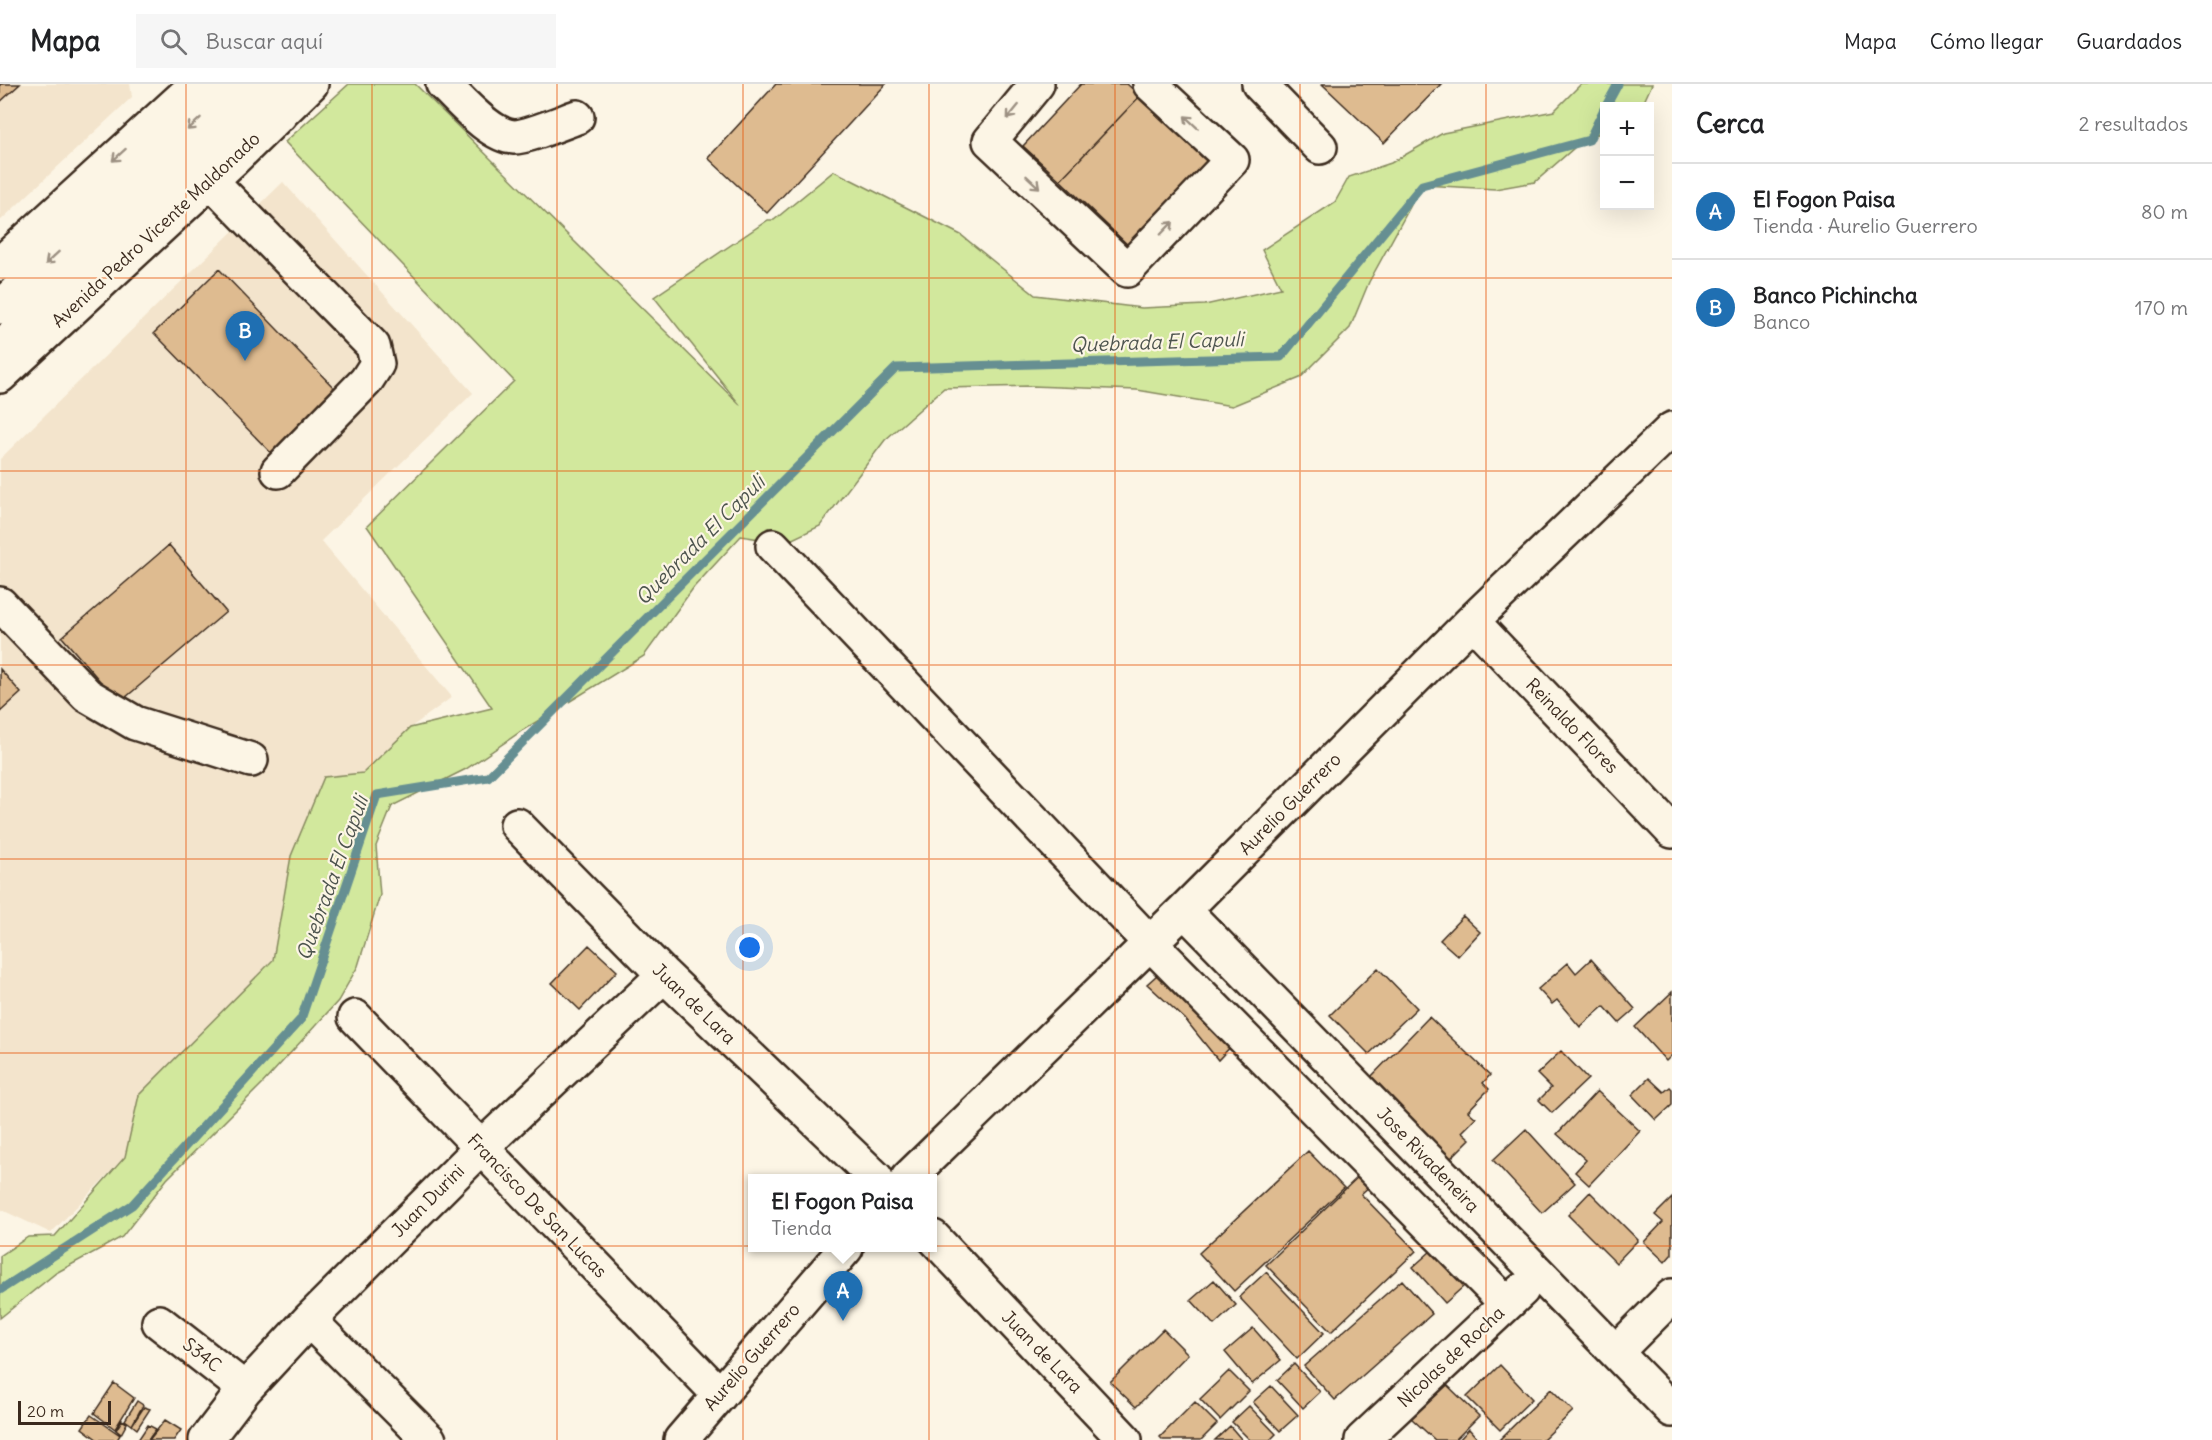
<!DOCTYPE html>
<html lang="es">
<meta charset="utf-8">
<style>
body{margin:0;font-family:Delius,sans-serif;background:#f6f6f6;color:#202124}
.controls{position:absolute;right:18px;top:18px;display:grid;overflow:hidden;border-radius:0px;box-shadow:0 6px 24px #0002}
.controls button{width:54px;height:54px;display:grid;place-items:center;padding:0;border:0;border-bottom:2px solid #e0e0e0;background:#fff;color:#202124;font:30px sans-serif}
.scale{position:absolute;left:18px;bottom:15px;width:93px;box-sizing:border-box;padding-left:6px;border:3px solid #3b2a1e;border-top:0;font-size:16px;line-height:21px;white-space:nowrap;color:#3b2a1e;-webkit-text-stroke:4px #fcf5e5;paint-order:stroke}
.you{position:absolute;left:750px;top:864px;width:21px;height:21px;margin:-15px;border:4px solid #fff;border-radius:50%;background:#1a73e8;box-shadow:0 0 0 9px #1a73e833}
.badge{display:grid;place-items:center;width:39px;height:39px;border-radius:50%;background:#1f6fb2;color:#fff;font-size:20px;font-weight:700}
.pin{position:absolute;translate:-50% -50px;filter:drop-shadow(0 2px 3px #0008)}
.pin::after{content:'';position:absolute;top:32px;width:21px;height:18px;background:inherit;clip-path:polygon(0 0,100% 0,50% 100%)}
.popup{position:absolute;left:748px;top:1090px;width:189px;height:78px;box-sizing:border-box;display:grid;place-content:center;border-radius:0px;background:#fff;filter:drop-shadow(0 2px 4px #0005);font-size:20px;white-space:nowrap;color:#757577}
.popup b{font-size:22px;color:#202124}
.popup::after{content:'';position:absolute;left:50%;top:100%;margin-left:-12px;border:12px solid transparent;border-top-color:#fff}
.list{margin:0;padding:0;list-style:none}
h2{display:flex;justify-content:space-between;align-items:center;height:78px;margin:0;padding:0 24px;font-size:26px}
h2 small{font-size:20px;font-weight:400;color:#757577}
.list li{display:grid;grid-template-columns:39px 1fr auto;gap:18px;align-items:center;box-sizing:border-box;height:96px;padding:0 24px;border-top:2px solid #e0e0e0}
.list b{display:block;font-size:22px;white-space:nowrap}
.list p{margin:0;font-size:20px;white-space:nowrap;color:#757577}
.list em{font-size:20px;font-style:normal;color:#757577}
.icon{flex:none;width:33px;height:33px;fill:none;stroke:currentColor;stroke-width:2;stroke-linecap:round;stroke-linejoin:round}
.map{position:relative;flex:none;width:1672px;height:1356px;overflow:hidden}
header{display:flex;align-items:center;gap:36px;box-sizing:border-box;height:84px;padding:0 30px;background:#fff;border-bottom:2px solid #e0e0e0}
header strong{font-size:28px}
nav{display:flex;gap:33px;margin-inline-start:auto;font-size:21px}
.search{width:420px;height:54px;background:#f6f6f6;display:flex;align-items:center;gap:15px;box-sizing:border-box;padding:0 21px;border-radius:0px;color:#757577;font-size:22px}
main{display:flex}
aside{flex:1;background:#fff}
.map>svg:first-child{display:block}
.built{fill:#f3e4cc}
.green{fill:#d2e89d;stroke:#86895e;stroke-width:1.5}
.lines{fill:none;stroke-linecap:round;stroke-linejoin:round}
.stream{stroke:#668f92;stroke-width:9}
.building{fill:#debb90;stroke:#3b2a1e;stroke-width:1.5}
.minor-casing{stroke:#3b2a1e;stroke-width:38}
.major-casing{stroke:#3b2a1e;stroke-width:38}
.minor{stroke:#fcf5e5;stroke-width:33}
.major{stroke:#fcf5e5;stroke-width:33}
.oneway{stroke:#9c9082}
.grid{fill:none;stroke:#e8590c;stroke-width:1.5;stroke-opacity:0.55}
.labels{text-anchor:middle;stroke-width:4.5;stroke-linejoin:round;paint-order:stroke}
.street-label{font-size:18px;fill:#3b2a1e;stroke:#fcf5e5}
.water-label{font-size:20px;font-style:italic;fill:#4d544e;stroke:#fcf5e5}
</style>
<header>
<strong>Mapa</strong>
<div class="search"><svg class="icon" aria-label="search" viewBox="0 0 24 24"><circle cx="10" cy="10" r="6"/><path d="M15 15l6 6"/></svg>Buscar aquí</div>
<nav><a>Mapa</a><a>Cómo llegar</a><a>Guardados</a></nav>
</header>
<main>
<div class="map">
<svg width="1672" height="1356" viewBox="0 0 1672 1356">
<rect width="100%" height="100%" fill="#fcf5e5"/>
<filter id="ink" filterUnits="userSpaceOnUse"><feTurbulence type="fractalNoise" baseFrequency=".0167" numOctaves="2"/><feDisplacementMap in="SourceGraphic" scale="12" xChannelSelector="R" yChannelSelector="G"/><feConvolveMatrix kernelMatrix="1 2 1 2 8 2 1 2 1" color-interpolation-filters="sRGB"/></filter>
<g filter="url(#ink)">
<path class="built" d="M0 0H130L132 13 0 137Z
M283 98 473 309 321 457 452 613 410 644 363 689 291 772 273 876 140 1011 125 1073 51 1149 0 1125V375Z"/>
<path class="green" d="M349 0H415L740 321 654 213 768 136H774L834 87 961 151 1035 211 1142 224 1205 221 1281 204 1262 166 1335 118 1349 93 1391 79 1443 49 1554 27 1581 0H1652L1642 22H1604V47L1581 58 1535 98 1495 105 1422 101 1369 198 1350 244 1300 294 1232 322 1137 306 1032 302 944 304 885 356 820 442 784 459 741 452 694 503 644 572 523 646 466 685 392 722 376 762 380 811 358 882 338 917 262 1000 167 1095 122 1153 56 1189 0 1234V1172L28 1153 55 1152 125 1073 139 1011 273 876 291 772 324 693 363 689 410 644 492 624 367 442 514 297 285 58Z"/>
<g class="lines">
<path class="stream" d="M1606 22 1618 0
M0 1206 132 1121 301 935 377 711 488 693 896 284 1281 273 1422 101 1589 56 1604 25"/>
</g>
<path class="building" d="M0 0H20L0 18Z
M776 0H886L767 129 708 74Z
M1081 0H1127L1140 12 1060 96 1023 62Z
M1322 0H1441L1384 59Z
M1140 12 1212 80 1131 164 1060 96Z
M219 185 336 306 271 369 154 249Z
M169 461 226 528 119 619 62 553Z
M0 585 21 609 0 628Z
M1463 832 1480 848 1458 872 1440 856Z
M589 861 617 887 580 926 552 899Z
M1591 875 1635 925 1619 939 1604 922 1580 943 1557 916 1552 920 1538 905 1568 879 1576 889Z
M1166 883 1236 957 1218 976 1185 935 1147 900Z
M1378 884 1417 924 1369 970 1330 931Z
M1672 908V971L1666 977 1635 943Z
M1429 933 1490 991 1483 999 1489 1005 1468 1027 1476 1034 1462 1048 1470 1055 1450 1075 1368 996Z
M1561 967 1588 995 1552 1029 1539 1016 1551 1004 1537 990Z
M1649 994 1664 1008 1670 1003 1672 1005V1021L1656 1036 1632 1011Z
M1597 1007 1640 1047 1589 1101 1575 1088 1586 1076 1557 1050Z
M1526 1045 1575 1099 1542 1129 1493 1076Z
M1308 1067 1344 1104 1234 1207 1199 1169Z
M1362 1089 1372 1100 1361 1110 1416 1167 1331 1248 1266 1181Z
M1590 1108 1638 1156 1616 1179 1568 1131Z
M1672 1114V1170L1665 1178 1644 1158 1663 1138 1655 1131Z
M1440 1159 1472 1195 1445 1219 1413 1183Z
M1266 1188 1324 1249 1297 1275 1239 1213Z
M1214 1196 1236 1221 1214 1241 1191 1216Z
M1402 1196 1432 1230 1335 1316 1304 1282Z
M1253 1244 1281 1276 1252 1300 1225 1268Z
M1163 1245 1188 1270 1136 1323 1110 1298Z
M1294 1280 1320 1308 1303 1324 1277 1296Z
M1500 1281 1532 1315 1500 1346 1467 1313Z
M1229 1287 1249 1307 1220 1336 1200 1315Z
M114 1299 134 1314 115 1345 94 1329Z
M1445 1299 1479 1332 1455 1356H1435L1411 1334Z
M1271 1302 1298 1331 1280 1347 1253 1318Z
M1551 1305 1573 1327 1543 1356H1499Z
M137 1317 143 1321 132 1341 125 1336Z
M1195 1318 1217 1340 1201 1356H1163L1160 1353Z
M1249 1322 1276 1350 1270 1356H1250L1232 1338Z
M144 1323 150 1325 137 1345 132 1341Z
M91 1331 120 1351 117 1356H98L82 1344Z
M122 1336 127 1339 121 1350 116 1346Z
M165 1336 181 1346 174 1356H149Z
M148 1341 156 1345 148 1356H138Z
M1230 1342 1242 1356H1215Z
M1469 1345 1477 1354 1475 1356H1459Z"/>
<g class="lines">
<defs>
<path id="minor" d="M443 0C460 16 490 52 514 53 527 53 563 38 577 33
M1037 0 990 57 1127 186 1232 76 1150 0
M1259 0 1320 63
M210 96 373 262 377 280 366 297 278 387
M0 223 237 0
M0 264 282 0
M773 462 1150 859 1507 1220
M0 520 87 611 135 639 251 676
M1472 537 1672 747
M517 741 664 891 876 1094
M1184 826 1672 1326
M355 933 720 1311
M908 1094 1184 826 1472 537 1672 345
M933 1153 1125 1356
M309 1236 429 1356
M159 1238 245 1305
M1616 1268 1672 1212
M206 1356 245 1305 309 1236 481 1064 664 891
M681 1356 846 1164
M1362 1356 1522 1206"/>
<path id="major" d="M202 0 253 56
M252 0 280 31
M0 180 197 0
M0 292 233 76 311 0"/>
</defs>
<use href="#minor" class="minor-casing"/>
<use href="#major" class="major-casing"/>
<use href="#minor" class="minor"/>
<use href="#major" class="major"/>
</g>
<defs><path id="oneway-shaft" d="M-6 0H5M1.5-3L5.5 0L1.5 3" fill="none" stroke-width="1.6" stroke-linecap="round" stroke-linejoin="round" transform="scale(1.5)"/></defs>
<g class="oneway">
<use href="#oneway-shaft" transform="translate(1013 28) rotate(129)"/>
<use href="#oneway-shaft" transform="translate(1191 38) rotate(-137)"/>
<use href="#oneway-shaft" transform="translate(194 40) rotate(137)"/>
<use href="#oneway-shaft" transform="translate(119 71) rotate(138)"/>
<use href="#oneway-shaft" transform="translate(1033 98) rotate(43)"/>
<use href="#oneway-shaft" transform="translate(1167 144) rotate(-46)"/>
<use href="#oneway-shaft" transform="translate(52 174) rotate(137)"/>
</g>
</g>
<path class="grid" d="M186 0V1356M372 0V1356M557 0V1356M743 0V1356M929 0V1356M1115 0V1356M1300 0V1356M1486 0V1356M0 194H1672M0 387H1672M0 581H1672M0 775H1672M0 969H1672M0 1162H1672"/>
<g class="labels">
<g class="street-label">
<text transform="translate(156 146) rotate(-43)" y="6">Avenida Pedro Vicente Maldonado</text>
<text transform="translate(1572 642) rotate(46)" y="6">Reinaldo Flores</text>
<text transform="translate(1290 720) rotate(-45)" y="6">Aurelio Guerrero</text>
<text transform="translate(694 920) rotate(44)" y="6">Juan de Lara</text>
<text transform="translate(1428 1076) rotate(46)" y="6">Jose Rivadeneira</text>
<text transform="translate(428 1117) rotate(-45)" y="6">Juan Durini</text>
<text transform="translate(537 1122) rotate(46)" y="6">Francisco De San Lucas</text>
<text transform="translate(1042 1268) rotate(46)" y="6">Juan de Lara</text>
<text transform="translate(202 1271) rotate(38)" y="6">S34C</text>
<text transform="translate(752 1273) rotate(-49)" y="6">Aurelio Guerrero</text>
<text transform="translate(1451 1273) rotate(-43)" y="6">Nicolas de Rocha</text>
</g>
<g class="water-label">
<text transform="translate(1157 258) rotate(-2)" y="7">Quebrada El Capuli</text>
<text transform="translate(700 456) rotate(-45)" y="7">Quebrada El Capuli</text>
<text transform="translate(332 794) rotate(-70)" y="7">Quebrada El Capuli</text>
</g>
</g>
</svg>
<div class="controls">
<button>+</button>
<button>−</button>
</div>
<div class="scale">20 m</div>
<div class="you"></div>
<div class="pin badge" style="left:843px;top:1237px">A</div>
<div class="popup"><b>El Fogon Paisa</b>Tienda</div>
<div class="pin badge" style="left:245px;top:277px">B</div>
</div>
<aside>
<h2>Cerca<small>2 resultados</small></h2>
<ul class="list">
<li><span class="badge">A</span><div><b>El Fogon Paisa</b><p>Tienda · Aurelio Guerrero</p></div><em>80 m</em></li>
<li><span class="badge">B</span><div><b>Banco Pichincha</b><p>Banco</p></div><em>170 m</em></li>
</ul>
</aside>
</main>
